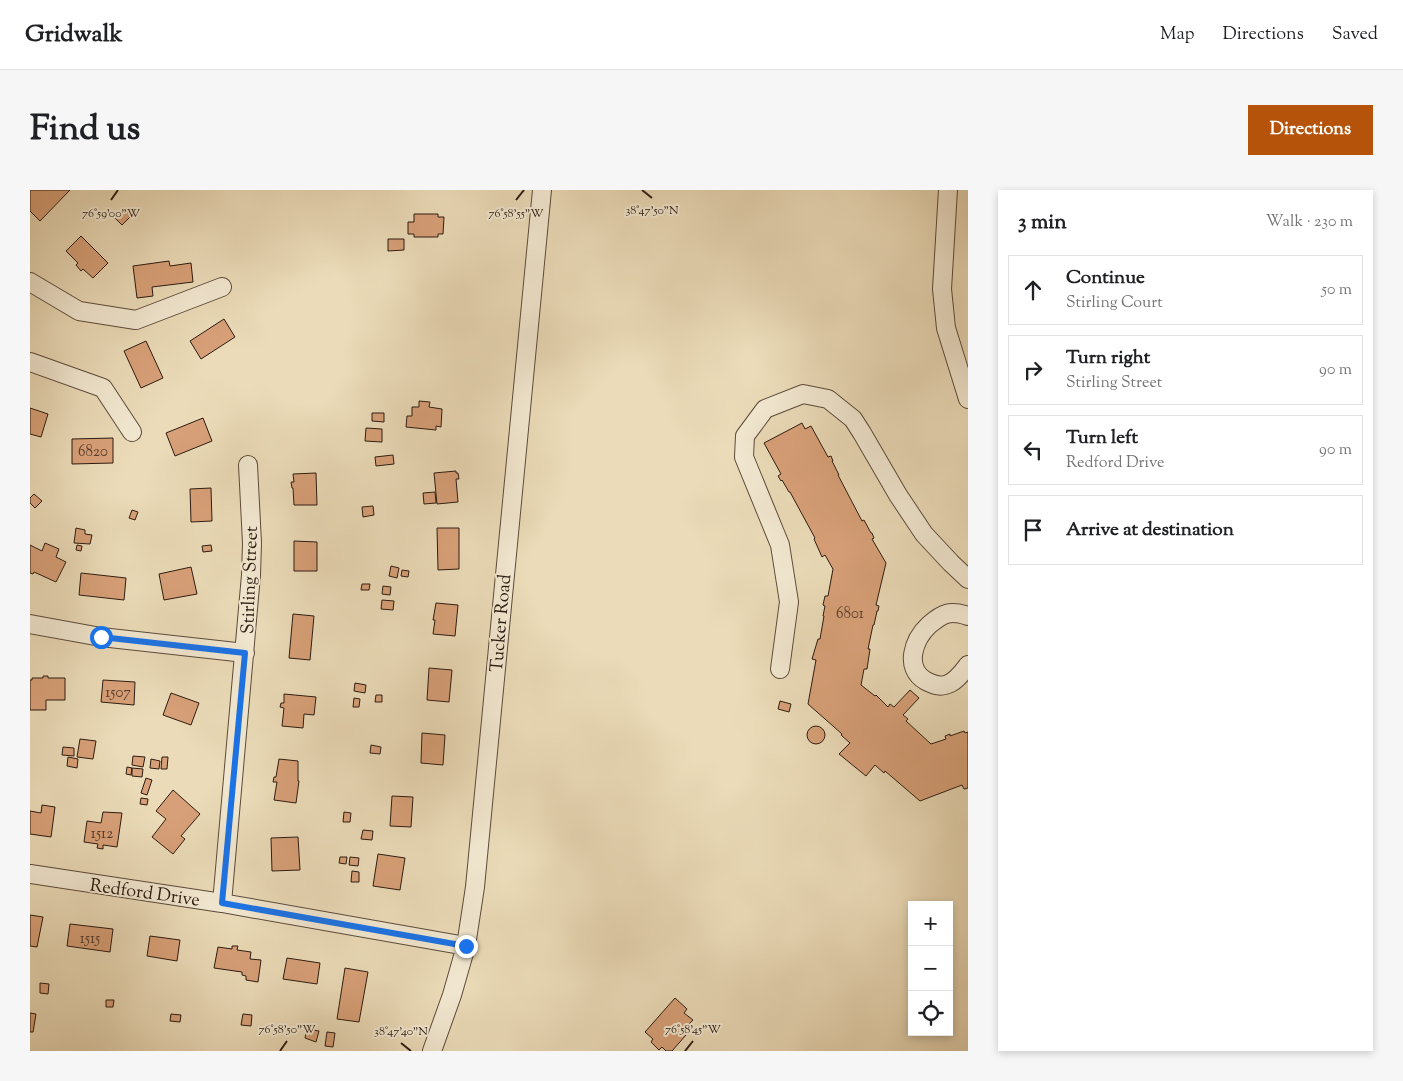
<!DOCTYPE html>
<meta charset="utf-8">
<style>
body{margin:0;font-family:"Sorts Mill Goudy",serif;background:#f6f6f6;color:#202124}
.controls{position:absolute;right:15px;bottom:15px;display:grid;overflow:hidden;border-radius:0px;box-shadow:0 2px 8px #0003}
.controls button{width:45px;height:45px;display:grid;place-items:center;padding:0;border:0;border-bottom:1px solid #e0e0e0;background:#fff;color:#202124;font:25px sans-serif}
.stop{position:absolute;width:15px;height:15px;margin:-11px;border:4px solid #1a73e8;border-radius:50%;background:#fff}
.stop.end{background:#1a73e8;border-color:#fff;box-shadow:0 1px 5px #0008}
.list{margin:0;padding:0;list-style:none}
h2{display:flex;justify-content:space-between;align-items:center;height:65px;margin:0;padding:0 20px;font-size:21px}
h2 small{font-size:16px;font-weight:400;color:#757577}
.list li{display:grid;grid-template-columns:32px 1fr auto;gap:15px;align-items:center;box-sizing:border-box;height:70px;margin:0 10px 10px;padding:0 10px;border:1px solid #e0e0e0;border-radius:0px}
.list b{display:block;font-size:19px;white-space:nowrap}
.list p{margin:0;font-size:16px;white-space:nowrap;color:#757577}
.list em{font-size:16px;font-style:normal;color:#757577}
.icon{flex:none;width:28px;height:28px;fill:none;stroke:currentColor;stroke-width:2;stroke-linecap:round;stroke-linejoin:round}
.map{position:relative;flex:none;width:938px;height:861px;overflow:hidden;border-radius:0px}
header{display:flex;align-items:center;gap:30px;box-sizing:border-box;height:70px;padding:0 25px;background:#fff;border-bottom:1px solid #e0e0e0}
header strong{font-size:24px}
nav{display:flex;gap:28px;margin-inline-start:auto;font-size:18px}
.intro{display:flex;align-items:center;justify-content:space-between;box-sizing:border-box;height:120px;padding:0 30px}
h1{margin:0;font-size:35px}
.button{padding:12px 22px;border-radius:0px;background:#b45309;color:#fff;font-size:18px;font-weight:700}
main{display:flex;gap:30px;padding:0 30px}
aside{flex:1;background:#fff;border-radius:0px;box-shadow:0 2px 8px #0003}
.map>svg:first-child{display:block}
.building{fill:#d8a078;stroke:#2c1b11}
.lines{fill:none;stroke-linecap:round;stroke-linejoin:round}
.minor-casing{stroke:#5c4b3b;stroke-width:20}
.minor{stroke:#f2e8d1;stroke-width:18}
.route{stroke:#1a73e8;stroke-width:6}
.ticks{fill:none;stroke:#2c1b11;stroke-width:2}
.labels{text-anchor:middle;stroke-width:4;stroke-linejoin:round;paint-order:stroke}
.number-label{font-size:15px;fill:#573c2b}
.street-label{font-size:18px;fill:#2c1b11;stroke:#f2e8d1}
.ticks-label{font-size:12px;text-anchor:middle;fill:#2c1b11;stroke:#f2e8d1;stroke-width:4;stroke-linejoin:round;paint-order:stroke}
</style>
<header>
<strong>Gridwalk</strong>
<nav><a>Map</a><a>Directions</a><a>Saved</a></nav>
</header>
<div class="intro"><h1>Find us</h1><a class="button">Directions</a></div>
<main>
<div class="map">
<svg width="938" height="861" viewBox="0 0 938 861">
<rect width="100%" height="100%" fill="#ebdbb8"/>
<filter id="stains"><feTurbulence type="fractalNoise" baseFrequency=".004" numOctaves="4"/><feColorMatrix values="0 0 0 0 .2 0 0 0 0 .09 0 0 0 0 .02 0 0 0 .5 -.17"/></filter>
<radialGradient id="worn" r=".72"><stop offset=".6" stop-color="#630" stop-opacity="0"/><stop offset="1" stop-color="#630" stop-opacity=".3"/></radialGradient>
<path class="building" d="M0 0H40L10 31 0 21Z
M93 18 101 26 92 35 84 27Z
M384 24H408V27H414L413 44H408V47H384V44H378V32H384Z
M51 46 78 73 63 88 53 79 51 81 46 75 48 73 36 61Z
M358 49H374V60L358 61Z
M139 71 140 76 161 73 163 92 122 97 123 106 107 108 103 76Z
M194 129 205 147 171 169 160 151Z
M116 151 133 188 111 198 94 161Z
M389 211 400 212 399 217 412 219 411 237 406 236V240L376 237 377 226H382V217H389Z
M0 218 18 224 11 247 0 244Z
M342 223H354V232L342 231Z
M173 228 182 251 145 266 136 243Z
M772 233 775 239 781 236 798 267 801 266 803 271H802L809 285H808L832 331 834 330 841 343H842L844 348 842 349 856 373 846 415 849 416 848 421H847L844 435H843L838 459H840L837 479H834L831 495 845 506 846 505 858 517 860 514 864 517 880 500 889 508 873 525 878 529 876 531 901 554 916 549 915 546 920 544V546L934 541 935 543 938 542V598L934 599 932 595 890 611 855 581 854 583 845 575 836 586 809 564 820 553 811 545 812 544 778 514 786 470 782 469 788 449H790L794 426H793L795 416 793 415 795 406H798L803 379 795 365 792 367 784 349 785 348 760 302H759L752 290 751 291 748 286 751 284 734 253Z
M336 238 352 239V252L335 251Z
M83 248V273L42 274V249Z
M363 265 364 274 346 276 345 267Z
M426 281V283H428L429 289H426L428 312 407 314 404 283Z
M286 283 287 315H264L263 298H262L261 292H264L263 284Z
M181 298 182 331 161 332 160 299Z
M405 302 406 313 394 314 393 303Z
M4 304 12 311 5 318 0 313V308Z
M343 316 344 325 333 327 332 317Z
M102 320 108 322 105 330 99 328Z
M46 338 55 340V344L62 345 60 354 44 353Z
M407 338H429V379L408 380Z
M264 351 287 352V381H264Z
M15 353 29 359 26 367 36 372 26 392 4 382 3 384 0 383V355L12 361Z
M47 355 52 356 51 361 46 360Z
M181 355 182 361 173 362 172 356Z
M361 376 369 378 367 388 359 386Z
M161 377 167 404 134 410 129 384Z
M372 380 379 381 378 387 371 386Z
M51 383 96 388 94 410 49 405Z
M332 394H340L339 400H331Z
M353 396 361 397 360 405 352 404Z
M352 410 364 411 363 420 351 419Z
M406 413 428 415 425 446 403 444 405 430H403Z
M263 424 284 426 280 470 259 468Z
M399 478 422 480 419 512 397 510Z
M13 486H18V488H35V510H16V520H0V490H2V488H13Z
M73 490 105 492 104 515 71 512Z
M325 493 336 495 335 503 324 501Z
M141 503 169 513 161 535 133 525Z
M254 504 286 507 284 525 274 524 273 538 252 536 254 518 250 517 251 513H254Z
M346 505H352V512H345Z
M324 508 330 509 329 517H323Z
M750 511 761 514 759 522 748 519Z
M777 545a9 9 0 1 1 18 0a9 9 0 1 1-18 0Z
M392 543 415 545 413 575 391 573Z
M50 549 66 551 63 569 47 567Z
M341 555 351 557 350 564 340 563Z
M33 557 44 558V566L32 565Z
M103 566 115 567 113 577 102 575Z
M38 567 48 569 47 578 37 576Z
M132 567H138L137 579H131Z
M121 569 130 571 129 579 120 578Z
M249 569 268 571V591H269L266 613 244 610 247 592H243L244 587H246Z
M97 577 102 578 101 585 96 584Z
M102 578 113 579 112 587 102 586Z
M116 588 122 590 117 605 111 603Z
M143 600 170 624 151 646 155 649 143 664 122 647 136 629 126 621Z
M362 606 383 607 381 637 360 636Z
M111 608 118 609 117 615 110 614Z
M12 615 25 617 21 647 0 644V621L11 623Z
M73 622 92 623 87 657 73 655V659L67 658 68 654 54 652 57 631 71 633Z
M314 622 321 623 320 632H313Z
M333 640 343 641 342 650 331 649Z
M268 647 270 680 242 681 241 648Z
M348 664 375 668 370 700 343 696Z
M310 667H317L316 674 309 673Z
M320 667 329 668 328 676 319 675Z
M322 681 329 682V692H321Z
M0 725 13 727 7 757 0 756Z
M40 734 83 739 80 762 37 756Z
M120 746 150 750 147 771 117 766Z
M202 756H208L207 760 221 762 220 769 231 770 228 792 216 790V786L212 785V782L184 778 188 757 202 759Z
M257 768 290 773 287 794 253 789Z
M315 778 338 782 329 832 307 829Z
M10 793 19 794 18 804 10 803Z
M645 808 657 819 654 823 663 830 659 834 663 837 642 861H636L632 857 629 860 621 852 623 849 615 842Z
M76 810H84L83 817H76Z
M0 823 6 824 3 842H0Z
M141 824 151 825 150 832 140 831Z
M213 824 222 825 221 836 211 835Z
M277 839 289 841 286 852 275 848Z
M297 842 305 843 303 857 295 856Z"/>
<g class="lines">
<defs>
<path id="minor" d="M918 0 912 99 916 138 938 209
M0 92 49 121 106 130 192 97
M0 172 73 198 102 242
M938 426C920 420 913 423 899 435 884 449 873 478 896 491 902 494 908 497 915 495 925 493 932 483 938 475
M0 434 71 447 215 463
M750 479 759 412 750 355 714 267 715 246 735 219 773 204 798 209 823 229 832 243 868 305 894 344 921 373 938 389
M0 684 192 713 436 756
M192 713 221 385 222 353 218 275
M402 861 422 805 436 756 445 697 512 0"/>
</defs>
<use href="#minor" class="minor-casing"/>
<use href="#minor" class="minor"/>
</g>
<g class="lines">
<path class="route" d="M71 447 215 463 192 713 436 756"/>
</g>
<path class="ticks" d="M612 0 622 8M81 10 88 0M486 10 494 0M371 853 381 861M250 861 257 851M655 861 663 851"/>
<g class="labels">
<g class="number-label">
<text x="63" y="266">6820</text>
<text x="820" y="428">6801</text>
<text x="88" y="507">1507</text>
<text x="72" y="648">1512</text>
<text x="60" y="753">1515</text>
</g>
<g class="street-label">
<text transform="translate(219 390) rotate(-88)" y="6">Stirling Street</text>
<text transform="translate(470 433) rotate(-85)" y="6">Tucker Road</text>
<text transform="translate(115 702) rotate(8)" y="6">Redford Drive</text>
</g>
</g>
<g class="ticks-label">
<text x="622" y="24">38°47'50"N</text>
<text x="81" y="27">76°59'00"W</text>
<text x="486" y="27">76°58'55"W</text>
<text x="257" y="843">76°58'50"W</text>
<text x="663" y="843">76°58'45"W</text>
<text x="371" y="845">38°47'40"N</text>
</g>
<rect width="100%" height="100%" filter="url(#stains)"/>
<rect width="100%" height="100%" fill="url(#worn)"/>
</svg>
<div class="controls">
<button>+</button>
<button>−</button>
<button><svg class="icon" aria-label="locate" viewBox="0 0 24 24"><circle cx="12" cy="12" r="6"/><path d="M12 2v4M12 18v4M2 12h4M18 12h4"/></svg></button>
</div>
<div class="stop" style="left:71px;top:447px"></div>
<div class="stop end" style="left:436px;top:756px"></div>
</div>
<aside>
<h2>3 min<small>Walk · 230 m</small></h2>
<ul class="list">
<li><svg class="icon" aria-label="ahead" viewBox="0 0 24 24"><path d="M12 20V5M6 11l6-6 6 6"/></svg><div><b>Continue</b><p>Stirling Court</p></div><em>50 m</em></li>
<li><svg class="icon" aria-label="right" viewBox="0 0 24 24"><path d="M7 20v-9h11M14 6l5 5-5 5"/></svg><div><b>Turn right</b><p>Stirling Street</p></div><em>90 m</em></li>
<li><svg class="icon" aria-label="left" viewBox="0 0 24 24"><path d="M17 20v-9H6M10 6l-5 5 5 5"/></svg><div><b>Turn left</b><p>Redford Drive</p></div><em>90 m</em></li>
<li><svg class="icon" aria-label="arrive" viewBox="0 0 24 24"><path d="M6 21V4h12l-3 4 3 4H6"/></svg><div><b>Arrive at destination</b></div></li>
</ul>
</aside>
</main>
